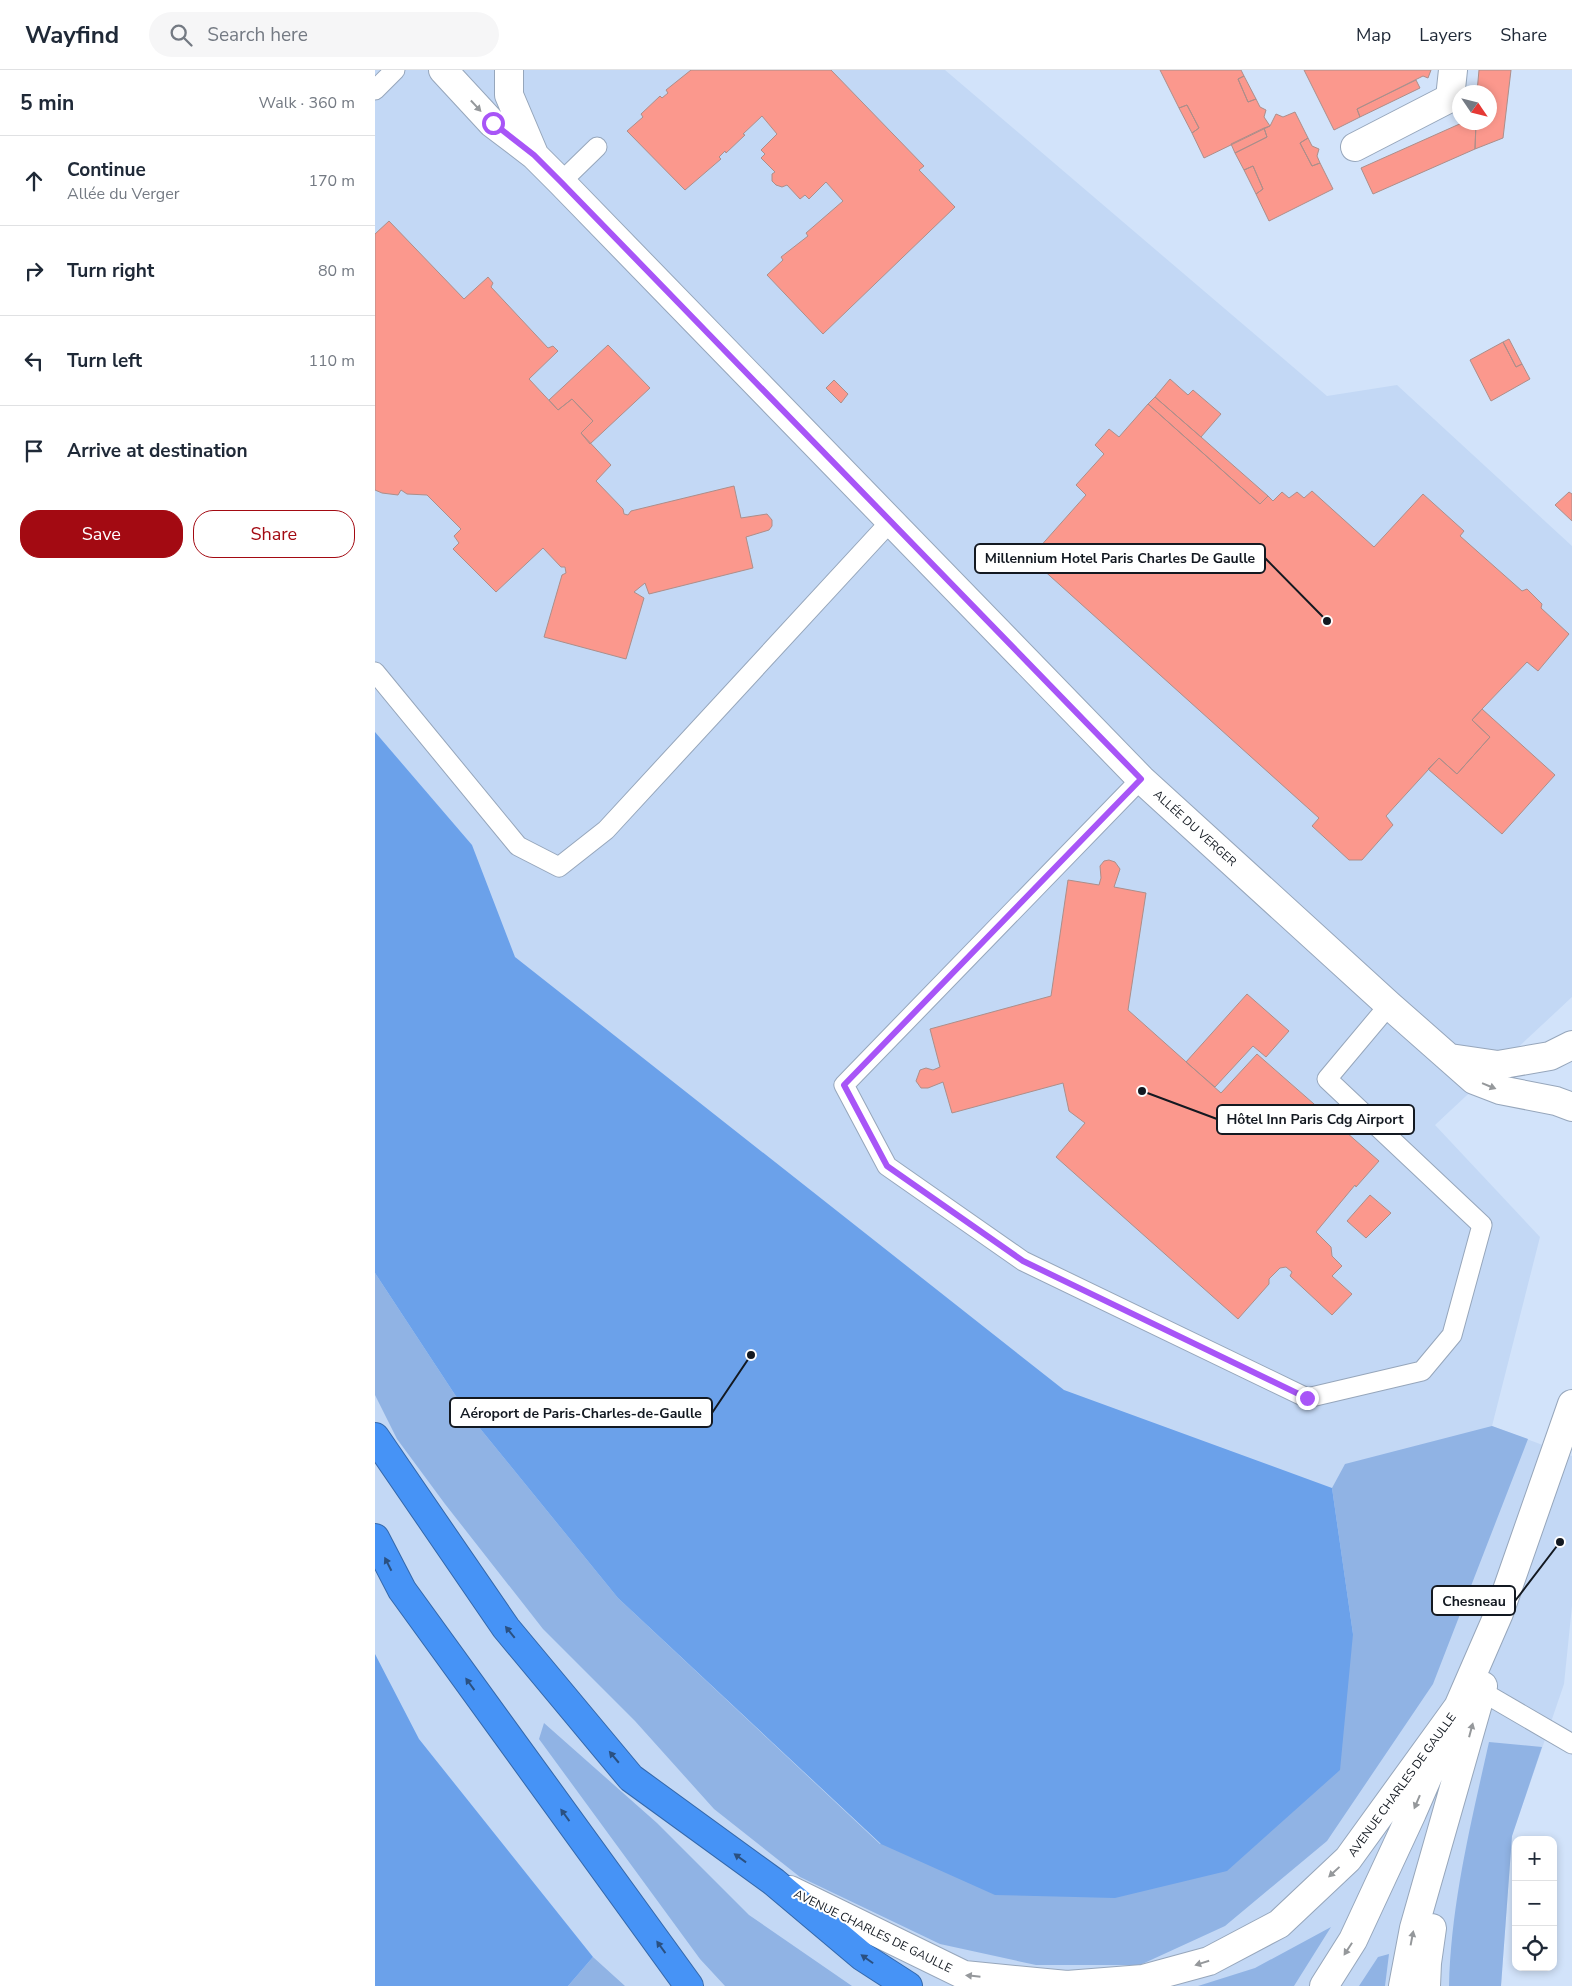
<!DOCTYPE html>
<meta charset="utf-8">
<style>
body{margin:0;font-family:"Nunito Sans",sans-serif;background:#f6f6f7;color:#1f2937}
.controls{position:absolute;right:15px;bottom:15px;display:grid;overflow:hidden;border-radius:10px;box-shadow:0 2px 8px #0003}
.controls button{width:45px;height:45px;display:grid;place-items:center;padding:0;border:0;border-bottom:1px solid #e0e1e3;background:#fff;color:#1f2937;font:25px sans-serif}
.compass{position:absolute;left:1077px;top:15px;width:45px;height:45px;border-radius:50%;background:#fff;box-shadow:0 2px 8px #0003;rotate:125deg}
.stop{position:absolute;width:15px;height:15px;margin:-11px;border:4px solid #a855f7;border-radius:50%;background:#fff}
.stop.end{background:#a855f7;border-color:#fff;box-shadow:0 1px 5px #0008}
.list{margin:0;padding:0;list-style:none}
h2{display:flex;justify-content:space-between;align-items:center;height:65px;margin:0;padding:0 20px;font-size:21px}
h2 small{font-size:16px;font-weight:400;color:#747a83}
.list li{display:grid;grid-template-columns:32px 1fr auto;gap:15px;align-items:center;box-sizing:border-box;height:90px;padding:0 20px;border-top:1px solid #e0e1e3}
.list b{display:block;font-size:19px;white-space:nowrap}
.list p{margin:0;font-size:16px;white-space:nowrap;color:#747a83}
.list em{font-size:16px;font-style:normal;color:#747a83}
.actions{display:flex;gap:10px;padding:15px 20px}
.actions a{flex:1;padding:11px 0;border:1px solid #a30a12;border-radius:20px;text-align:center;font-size:18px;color:#a30a12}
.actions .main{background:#a30a12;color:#fff}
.icon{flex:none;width:28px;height:28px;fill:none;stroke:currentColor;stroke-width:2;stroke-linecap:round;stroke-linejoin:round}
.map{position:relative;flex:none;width:1197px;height:1916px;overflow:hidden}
header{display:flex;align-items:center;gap:30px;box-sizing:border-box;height:70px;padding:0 25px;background:#fff;border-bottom:1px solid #e0e1e3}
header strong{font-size:24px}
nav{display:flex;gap:28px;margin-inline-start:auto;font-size:18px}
.search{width:350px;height:45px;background:#f6f6f7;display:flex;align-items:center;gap:12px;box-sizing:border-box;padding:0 18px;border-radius:28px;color:#747a83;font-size:19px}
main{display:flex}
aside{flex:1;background:#fff}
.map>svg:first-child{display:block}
.built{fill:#c3d8f5}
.green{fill:#90b3e4}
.forest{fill:#6ba1ea}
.building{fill:#fb988d;stroke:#ac8e8a}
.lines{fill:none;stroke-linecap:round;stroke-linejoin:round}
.service-casing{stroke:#96a6bb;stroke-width:21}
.minor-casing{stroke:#96a6bb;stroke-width:30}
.tertiary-casing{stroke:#96a6bb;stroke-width:30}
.motorway-casing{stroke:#3468ab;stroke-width:30}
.service{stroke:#fff;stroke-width:19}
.minor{stroke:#fff;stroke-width:28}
.tertiary{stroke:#fff;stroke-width:28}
.motorway{stroke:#4693f6;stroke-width:28}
.oneway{fill:#95989b}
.oneway2{fill:#2a5081}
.route{stroke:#a855f7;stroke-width:6}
.labels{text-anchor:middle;stroke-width:4;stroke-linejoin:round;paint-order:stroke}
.street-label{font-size:12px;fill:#131921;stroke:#fff}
.leader{fill:none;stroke:#131921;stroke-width:2}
.callout-dot{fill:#131921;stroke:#fff;stroke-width:2}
.callout{fill:#fff;stroke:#131921;stroke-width:2}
.callout-label{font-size:14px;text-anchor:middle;font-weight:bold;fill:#131921}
</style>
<header>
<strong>Wayfind</strong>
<div class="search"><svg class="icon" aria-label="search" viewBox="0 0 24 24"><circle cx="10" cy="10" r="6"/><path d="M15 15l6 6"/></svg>Search here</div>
<nav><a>Map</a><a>Layers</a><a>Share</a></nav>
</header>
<main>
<aside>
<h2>5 min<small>Walk · 360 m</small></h2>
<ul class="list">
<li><svg class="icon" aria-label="ahead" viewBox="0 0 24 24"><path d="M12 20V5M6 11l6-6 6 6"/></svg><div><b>Continue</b><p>Allée du Verger</p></div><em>170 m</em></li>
<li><svg class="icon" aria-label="right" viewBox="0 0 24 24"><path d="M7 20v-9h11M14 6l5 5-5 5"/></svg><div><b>Turn right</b></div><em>80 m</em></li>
<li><svg class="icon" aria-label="left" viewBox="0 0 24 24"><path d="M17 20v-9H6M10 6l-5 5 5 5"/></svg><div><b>Turn left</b></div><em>110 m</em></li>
<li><svg class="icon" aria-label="arrive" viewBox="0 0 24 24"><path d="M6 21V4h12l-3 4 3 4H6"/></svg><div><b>Arrive at destination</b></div></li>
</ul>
<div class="actions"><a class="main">Save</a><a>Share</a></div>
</aside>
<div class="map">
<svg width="1197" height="1916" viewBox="0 0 1197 1916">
<rect width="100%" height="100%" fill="#d2e3fa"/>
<path class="built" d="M0 0H570L952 326 1022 315 1197 476V927L1060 1055 1165 1167 1117 1356 1197 1386V1536L1189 1614 1137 1766 1126 1916H0Z"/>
<path class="green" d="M0 1203 90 1340 243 1528 505 1774 978 1564 957 1418 970 1394 1117 1356 1153 1369 1058 1614 952 1771 850 1856 765 1895H661L565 1874 425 1807 339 1739 260 1651 168 1559 70 1434 22 1369 0 1325Z
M169 1653 282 1753 374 1845 477 1916H350L325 1889 164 1669Z
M1114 1672 1167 1677 1137 1766 1126 1916H1074C1076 1833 1096 1753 1114 1672Z
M956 1857 919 1916H823L880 1898Z
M1014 1884 1010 1916H984L1003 1887Z
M218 1887 250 1916H193Z"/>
<path class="forest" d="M0 662 97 775 140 887 689 1320 957 1418 978 1564 965 1700 852 1801 740 1828 620 1825 506 1774 243 1528 90 1340 0 1203Z
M0 1584 44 1669 218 1887 193 1916H0Z"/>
<path class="building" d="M316 0H456L549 96 544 100 580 137 448 264 392 205 408 190 406 187 433 166 431 163 468 131 451 112 434 129 430 125 425 129 412 115 407 117 401 115 397 111V104L400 102 386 88 390 84 386 80 402 64 387 46 368 64 370 65 351 83 350 81 344 87 346 89 310 120 252 61 268 47 266 44 285 26 287 28 293 23 291 20Z
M785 0H866L869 6 863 9 873 32 881 29 885 37 891 40 889 47 895 56 829 88 817 63 824 58 812 35 804 38Z
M929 0H1056L1053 8 1048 6 982 39 985 47 959 60Z
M1104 0H1136L1128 68 1100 79 1101 52H1114V22H1102Z
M869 6 881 29 873 32 863 9Z
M1041 10 1045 18 985 47 982 39Z
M812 35 824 58 817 63 804 38Z
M920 42 933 68 925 73 937 96 945 93 958 119 894 151 881 124 888 119 878 96 869 100 860 83 892 67 889 58 895 56 901 44 908 47Z
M1089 52H1101L1100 79 998 124 986 98Z
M889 58 892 67 860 83 856 74Z
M933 68 937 76 944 79 942 86 945 93 937 96 925 73Z
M878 96 888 119 881 124 869 100Z
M14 151 89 229 113 207 118 213 116 217 173 278 178 276 183 281 154 309 183 340 197 329 218 351 206 363 236 395 221 411 248 439 249 444 253 445 256 441 359 416 366 448 392 444 397 450V456L394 460 371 467 378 498 274 524 270 513 259 522 269 528 251 589 169 567 187 505 191 503 190 497H186L168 478 121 522 78 479 84 473 79 466 86 459 52 425 32 424 26 420 23 425 7 423 0 420V164Z
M1134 269 1147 294 1141 297 1128 272Z
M1128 272 1141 297 1147 294 1155 309 1116 331 1095 290Z
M233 275 275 318 215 374 206 363 218 351 197 329 183 340 174 330Z
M795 309 813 325 818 320 846 344 826 367 780 327Z
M459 310 473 324 466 333 451 318Z
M780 327 826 367 893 426 885 434 773 334Z
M773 334 885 434 893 426 898 431 907 422 914 428 922 422 929 428 937 421 999 477 1048 424 1089 461 1085 466 1147 521 1152 519 1167 534 1166 538 1194 564 1163 601 1152 592 1107 639 1097 650 1115 667 1082 704 1064 688 1011 746 1018 755 987 790H974L937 756 944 748 655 488 711 425 701 415 729 384 720 375 734 359 744 367Z
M1194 422 1197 424V451L1180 435Z
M1107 639 1180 705 1127 764 1053 699 1064 688 1082 704 1115 667 1097 650Z
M734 790 740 792 745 799 739 817 771 823 753 940 846 1023 882 984 1004 1091 981 1117 980 1115 941 1162 956 1177 957 1186 967 1196 957 1206 977 1224 957 1245 915 1206 917 1202 911 1197 905 1198 894 1209V1214L863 1249 681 1087 710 1053 694 1041 688 1013 577 1043 568 1012 553 1018H546L541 1011 545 1000 551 998 558 1000 565 997 555 959 676 926 693 810 724 815 726 808 725 796 729 791Z
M872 924 914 961 891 987 878 976 840 1017 811 992Z
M995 1125 1016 1143 991 1168 972 1151Z"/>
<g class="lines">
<defs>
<path id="service" d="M0 20 20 0
M186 112 222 77
M0 602 143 776 184 797 231 760 515 452
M766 709 469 1015 512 1096 648 1191 932 1328 1047 1301 1077 1265 1107 1155 952 1009 1014 935
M1106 1621 1197 1674"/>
<path id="minor" d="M980 77 1075 28 1078 0"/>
<path id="tertiary" d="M68 0 117 53 159 85 186 112 766 709 1014 935 1099 1010 1125 1020 1181 1031 1197 1037
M134 0V25L159 84
M1075 988 1123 995 1175 986 1197 975
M415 1820 589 1905 692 1915 768 1909 834 1891 904 1854 973 1789 1083 1637
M949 1916 978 1870 1037 1743 1124 1543 1197 1334
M1028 1916 1039 1858 1108 1616
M1051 1916 1052 1893 1057 1858"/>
<path id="motorway" d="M0 1367 131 1558 256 1708 399 1812 488 1887 533 1916
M0 1468 27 1520 314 1916"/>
</defs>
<use href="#service" class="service-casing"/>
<use href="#minor" class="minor-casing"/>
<use href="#tertiary" class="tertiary-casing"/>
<use href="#motorway" class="motorway-casing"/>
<use href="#service" class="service"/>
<use href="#minor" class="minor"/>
<use href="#tertiary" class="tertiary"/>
<use href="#motorway" class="motorway"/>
</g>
<defs><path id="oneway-solid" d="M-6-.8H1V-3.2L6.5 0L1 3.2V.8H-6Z" transform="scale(1.25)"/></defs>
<g class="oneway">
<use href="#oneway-solid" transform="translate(101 36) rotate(47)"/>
<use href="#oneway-solid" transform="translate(1114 1016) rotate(22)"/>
<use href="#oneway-solid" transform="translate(1096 1660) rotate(-75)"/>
<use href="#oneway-solid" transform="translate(1042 1732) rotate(113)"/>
<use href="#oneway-solid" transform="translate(959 1802) rotate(137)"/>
<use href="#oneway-solid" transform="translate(1037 1868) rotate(-79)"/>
<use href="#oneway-solid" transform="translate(973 1879) rotate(123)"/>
<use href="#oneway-solid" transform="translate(827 1893) rotate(163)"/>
<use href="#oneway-solid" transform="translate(598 1906) rotate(-174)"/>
</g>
<g class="oneway2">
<use href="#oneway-solid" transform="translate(13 1494) rotate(-117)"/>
<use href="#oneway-solid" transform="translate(135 1562) rotate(-129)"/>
<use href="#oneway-solid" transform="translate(95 1614) rotate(-126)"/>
<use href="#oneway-solid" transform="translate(239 1687) rotate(-130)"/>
<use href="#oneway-solid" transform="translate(190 1745) rotate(-126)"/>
<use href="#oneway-solid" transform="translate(365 1788) rotate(-144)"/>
<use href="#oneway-solid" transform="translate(286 1877) rotate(-126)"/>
<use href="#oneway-solid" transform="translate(492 1889) rotate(-145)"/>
</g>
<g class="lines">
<path class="route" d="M118 53 159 85 186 112 766 709 469 1015 512 1096 648 1191 932 1328"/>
</g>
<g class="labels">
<g class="street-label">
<text transform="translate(820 758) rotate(42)" y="4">ALLÉE DU VERGER</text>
<text transform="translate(1027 1715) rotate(-54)" y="4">AVENUE CHARLES DE GAULLE</text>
<text transform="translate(498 1861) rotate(26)" y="4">AVENUE CHARLES DE GAULLE</text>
</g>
</g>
<path class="leader" d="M952 551L890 488M767 1021L842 1049M376 1285L337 1343M1185 1472L1140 1531"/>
<g class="callout-dot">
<circle cx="952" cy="551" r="5"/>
<circle cx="767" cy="1021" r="5"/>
<circle cx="376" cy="1285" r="5"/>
<circle cx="1185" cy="1472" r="5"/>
</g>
<g class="callout">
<rect x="600" y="474" width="290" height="29" rx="5"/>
<rect x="842" y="1035" width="197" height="29" rx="5"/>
<rect x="75" y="1328" width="262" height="29" rx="5"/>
<rect x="1057" y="1516" width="83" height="29" rx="5"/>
</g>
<g class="callout-label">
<text x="745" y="493">Millennium Hotel Paris Charles De Gaulle</text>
<text x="940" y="1054">Hôtel Inn Paris Cdg Airport</text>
<text x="206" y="1348">Aéroport de Paris-Charles-de-Gaulle</text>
<text x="1099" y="1536">Chesneau</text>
</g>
</svg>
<div class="controls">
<button>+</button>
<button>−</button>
<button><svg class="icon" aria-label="locate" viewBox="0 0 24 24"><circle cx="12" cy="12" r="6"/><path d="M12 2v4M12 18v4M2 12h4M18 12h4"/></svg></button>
</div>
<svg class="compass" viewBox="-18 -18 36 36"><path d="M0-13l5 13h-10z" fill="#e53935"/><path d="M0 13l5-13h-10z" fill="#747a83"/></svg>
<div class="stop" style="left:118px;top:53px"></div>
<div class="stop end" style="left:932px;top:1328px"></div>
</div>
</main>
